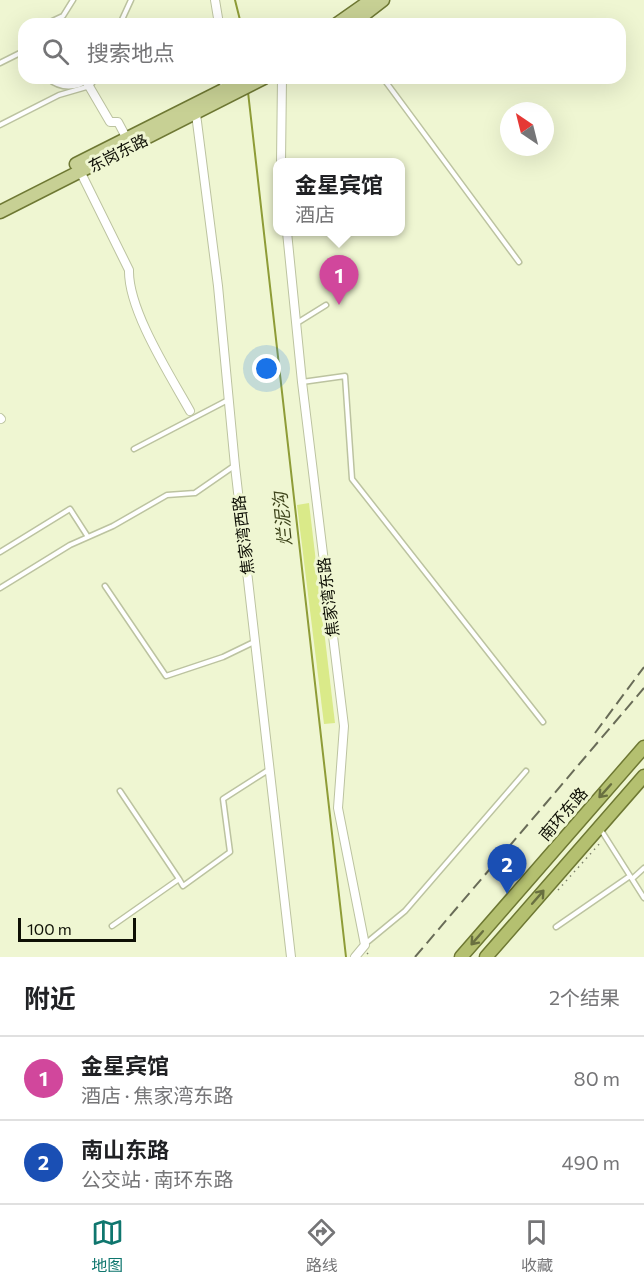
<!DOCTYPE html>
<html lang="zh">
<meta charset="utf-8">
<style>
body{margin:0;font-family:Commissioner,"Noto Sans SC",sans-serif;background:#f2f2f2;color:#202124}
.compass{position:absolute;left:500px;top:102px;width:54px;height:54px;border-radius:50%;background:#fff;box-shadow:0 6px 24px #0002;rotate:325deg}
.scale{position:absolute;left:18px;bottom:15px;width:118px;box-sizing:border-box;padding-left:6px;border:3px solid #0e0f05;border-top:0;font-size:16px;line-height:21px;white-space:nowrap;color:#0e0f05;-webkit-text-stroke:4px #eff6d2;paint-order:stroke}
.you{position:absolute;left:267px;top:369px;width:21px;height:21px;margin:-15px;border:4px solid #fff;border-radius:50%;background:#1a73e8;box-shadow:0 0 0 9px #1a73e833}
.badge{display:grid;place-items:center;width:39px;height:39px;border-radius:50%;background:#0f766e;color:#fff;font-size:20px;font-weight:700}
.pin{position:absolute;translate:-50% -50px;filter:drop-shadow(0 2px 3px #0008)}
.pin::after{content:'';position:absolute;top:32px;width:21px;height:18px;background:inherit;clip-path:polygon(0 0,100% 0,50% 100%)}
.popup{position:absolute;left:273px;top:158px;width:132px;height:78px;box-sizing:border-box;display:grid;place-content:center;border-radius:12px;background:#fff;filter:drop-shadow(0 2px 4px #0005);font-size:20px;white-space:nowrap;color:#757577}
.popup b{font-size:22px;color:#202124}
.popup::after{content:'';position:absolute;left:50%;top:100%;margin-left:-12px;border:12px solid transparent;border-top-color:#fff}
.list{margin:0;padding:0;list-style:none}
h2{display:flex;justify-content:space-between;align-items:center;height:78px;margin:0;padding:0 24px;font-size:26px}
h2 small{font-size:20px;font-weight:400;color:#757577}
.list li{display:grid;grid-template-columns:39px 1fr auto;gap:18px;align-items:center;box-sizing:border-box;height:84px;padding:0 24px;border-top:2px solid #e0e0e0}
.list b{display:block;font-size:22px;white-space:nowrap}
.list p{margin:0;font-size:20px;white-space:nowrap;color:#757577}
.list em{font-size:20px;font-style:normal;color:#757577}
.icon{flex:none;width:33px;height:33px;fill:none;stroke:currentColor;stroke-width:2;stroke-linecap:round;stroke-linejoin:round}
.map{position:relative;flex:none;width:644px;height:957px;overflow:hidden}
.search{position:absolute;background:#fff;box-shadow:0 6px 24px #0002;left:18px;right:18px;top:18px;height:66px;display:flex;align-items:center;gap:15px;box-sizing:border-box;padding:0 21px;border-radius:18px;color:#757577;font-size:22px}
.sheet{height:246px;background:#fff}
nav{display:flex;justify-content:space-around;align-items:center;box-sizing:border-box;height:84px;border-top:2px solid #e0e0e0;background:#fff;font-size:16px;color:#757577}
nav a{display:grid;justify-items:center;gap:3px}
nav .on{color:#0f766e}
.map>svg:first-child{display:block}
.green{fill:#daea89}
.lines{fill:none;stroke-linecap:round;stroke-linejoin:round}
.stream{stroke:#8e9c37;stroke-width:2}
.service-casing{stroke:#bcc3a0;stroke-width:7}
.pedestrian-casing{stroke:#bcc3a0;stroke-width:9}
.minor-casing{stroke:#bcc3a0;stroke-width:10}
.primary-casing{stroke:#6e7833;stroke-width:15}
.trunk-casing{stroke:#6e7833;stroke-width:15}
.path{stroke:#7e826b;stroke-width:1.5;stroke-dasharray:1.5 4.5;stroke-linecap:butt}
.service{stroke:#fff;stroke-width:4}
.pedestrian{stroke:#fff;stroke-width:6}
.minor{stroke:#fff;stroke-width:8}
.primary{stroke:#c7d094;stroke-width:12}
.trunk{stroke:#b4c070;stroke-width:12}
.rail{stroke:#696c58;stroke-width:2;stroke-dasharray:12 6;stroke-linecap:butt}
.oneway{stroke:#697040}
.labels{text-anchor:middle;stroke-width:6;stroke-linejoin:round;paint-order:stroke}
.street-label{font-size:16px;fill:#0e0f05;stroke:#eff6d2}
.water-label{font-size:18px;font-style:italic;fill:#3f451c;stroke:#eff6d2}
</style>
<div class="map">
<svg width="644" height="957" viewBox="0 0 644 957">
<rect width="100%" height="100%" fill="#eff6d2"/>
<path class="green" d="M309 503 335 723 324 724 297 505Z"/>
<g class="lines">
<path class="stream" d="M235 0 241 24
M248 92 346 957"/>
<defs>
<path id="service" d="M46 24 63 16 73 0
M120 24 131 0
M0 63 24 51
M383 78 519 262
M0 125 59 95 90 86 96 78
M297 323 326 305
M302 382 345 376 352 479 543 722
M134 449 228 400
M0 552 70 509 88 537
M105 586 166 676 223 657 254 642
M0 588 70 545 113 526 167 495 195 493 234 466
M601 830 644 898
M179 879 183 886 230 852 223 799 270 769
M632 879 644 868
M112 926 179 879 120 791
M556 927 630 876
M365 944 405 911 526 771"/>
<path id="pedestrian" d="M49 78C61 88 76 88 89 78"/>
<path id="minor" d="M215 0 219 24
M224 78 225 92
M86 81 110 122H118L127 139
M196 114 218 286 235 466 291 957
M281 162 282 78
M80 171 129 270C128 310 170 375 190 411
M287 232 302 382 344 726 338 808 365 945 355 957
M0 418 1 419"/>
<path id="primary" d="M337 24 371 0
M352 24 383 0
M76 164 245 79
M0 212 264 78"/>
<path id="trunk" d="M461 957 644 747
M486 957 644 776"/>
</defs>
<use href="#service" class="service-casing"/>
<use href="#pedestrian" class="pedestrian-casing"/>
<use href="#minor" class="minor-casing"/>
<use href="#primary" class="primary-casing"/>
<use href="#trunk" class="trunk-casing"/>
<path class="path" d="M558 890 601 842
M367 953 371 957"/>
<use href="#service" class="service"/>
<use href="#pedestrian" class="pedestrian"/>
<use href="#minor" class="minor"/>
<use href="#primary" class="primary"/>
<use href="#trunk" class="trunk"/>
<path class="rail" d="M595 733 644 667
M415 957 644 688"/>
</g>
<defs><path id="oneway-shaft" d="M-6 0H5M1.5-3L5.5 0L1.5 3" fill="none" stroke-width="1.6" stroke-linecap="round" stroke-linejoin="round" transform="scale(1.5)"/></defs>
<g class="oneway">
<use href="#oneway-shaft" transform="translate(605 791) rotate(132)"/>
<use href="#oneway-shaft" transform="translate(538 897) rotate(-49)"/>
<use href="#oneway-shaft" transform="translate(477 938) rotate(131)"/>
</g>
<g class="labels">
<g class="street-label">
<text transform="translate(118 153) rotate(-27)" y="6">东岗东路</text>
<text transform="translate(243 535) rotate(-97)" y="6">焦家湾西路</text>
<text transform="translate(328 597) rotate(-97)" y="6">焦家湾东路</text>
<text transform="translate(563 814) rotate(-49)" y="6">南环东路</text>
</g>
<g class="water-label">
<text transform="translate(283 519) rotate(-96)" y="6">烂泥沟</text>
</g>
</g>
</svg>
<svg class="compass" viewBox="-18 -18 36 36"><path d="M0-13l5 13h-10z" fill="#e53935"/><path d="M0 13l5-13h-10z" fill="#757577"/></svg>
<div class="scale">100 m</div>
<div class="you"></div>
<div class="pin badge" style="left:339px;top:305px;background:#d1479c">1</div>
<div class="popup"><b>金星宾馆</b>酒店</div>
<div class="pin badge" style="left:507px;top:894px;background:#1a4fb4">2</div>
<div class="search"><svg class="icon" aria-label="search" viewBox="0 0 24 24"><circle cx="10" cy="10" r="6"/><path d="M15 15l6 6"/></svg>搜索地点</div>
</div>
<section class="sheet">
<h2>附近<small>2个结果</small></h2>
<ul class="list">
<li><span class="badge" style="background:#d1479c">1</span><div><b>金星宾馆</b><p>酒店 · 焦家湾东路</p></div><em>80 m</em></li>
<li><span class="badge" style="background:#1a4fb4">2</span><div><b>南山东路</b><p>公交站 · 南环东路</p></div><em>490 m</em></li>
</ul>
</section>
<nav>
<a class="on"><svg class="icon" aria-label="map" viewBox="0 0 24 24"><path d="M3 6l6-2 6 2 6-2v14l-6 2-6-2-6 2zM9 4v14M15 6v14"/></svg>地图</a>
<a><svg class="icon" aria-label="directions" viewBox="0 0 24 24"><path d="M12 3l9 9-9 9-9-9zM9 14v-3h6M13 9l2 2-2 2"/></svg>路线</a>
<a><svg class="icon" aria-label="saved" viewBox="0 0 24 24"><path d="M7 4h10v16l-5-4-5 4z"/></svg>收藏</a>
</nav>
